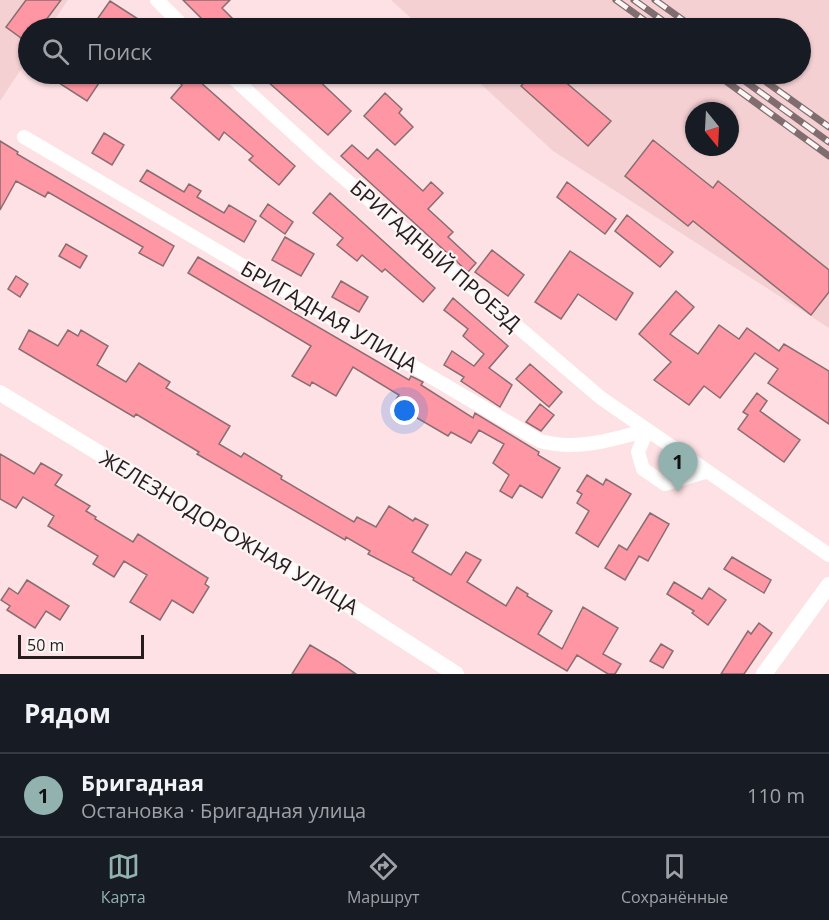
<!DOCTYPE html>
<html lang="ru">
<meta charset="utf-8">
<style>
body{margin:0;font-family:"Open Sans",sans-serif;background:#242831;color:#f1f3f6}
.compass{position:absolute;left:685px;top:102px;width:54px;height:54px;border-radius:50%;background:#171b24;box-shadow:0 2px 4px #0004;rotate:162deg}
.scale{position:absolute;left:18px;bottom:15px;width:126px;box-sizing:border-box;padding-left:6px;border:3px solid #261c1d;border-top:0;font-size:16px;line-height:21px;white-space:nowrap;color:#261c1d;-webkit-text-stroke:4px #fbf5f5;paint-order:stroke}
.you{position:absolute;left:405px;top:411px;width:21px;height:21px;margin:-15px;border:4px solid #fff;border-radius:50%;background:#1a73e8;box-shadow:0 0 0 9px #1a73e833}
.badge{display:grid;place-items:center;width:39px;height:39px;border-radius:50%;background:#91b2ae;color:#111;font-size:20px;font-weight:700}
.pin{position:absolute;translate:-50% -50px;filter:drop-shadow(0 2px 3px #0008)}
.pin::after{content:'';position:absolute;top:32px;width:21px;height:18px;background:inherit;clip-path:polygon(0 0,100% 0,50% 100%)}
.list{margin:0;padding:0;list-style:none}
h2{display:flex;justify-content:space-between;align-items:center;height:78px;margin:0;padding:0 24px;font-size:26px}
h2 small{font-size:20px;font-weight:400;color:#9ea1a6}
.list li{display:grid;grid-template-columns:39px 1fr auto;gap:18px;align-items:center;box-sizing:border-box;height:84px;padding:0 24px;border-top:2px solid #363941}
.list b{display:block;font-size:22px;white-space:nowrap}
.list p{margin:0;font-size:20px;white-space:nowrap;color:#9ea1a6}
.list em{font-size:20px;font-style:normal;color:#9ea1a6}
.icon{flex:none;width:33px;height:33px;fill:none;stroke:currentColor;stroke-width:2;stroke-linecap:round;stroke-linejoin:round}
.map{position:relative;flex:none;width:829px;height:674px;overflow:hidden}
.search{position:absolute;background:#171b24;box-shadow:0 2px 4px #0004;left:18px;right:18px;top:18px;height:66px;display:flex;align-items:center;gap:15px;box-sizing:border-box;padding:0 21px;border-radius:33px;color:#9ea1a6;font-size:22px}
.sheet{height:162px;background:#171b24}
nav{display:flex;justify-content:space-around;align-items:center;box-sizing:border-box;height:84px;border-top:2px solid #363941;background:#171b24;font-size:16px;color:#9ea1a6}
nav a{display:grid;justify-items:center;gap:3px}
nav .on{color:#91b2ae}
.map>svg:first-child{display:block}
.built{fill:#f5d0d3;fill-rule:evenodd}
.building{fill:#ff96a4;stroke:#886e71;stroke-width:1.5}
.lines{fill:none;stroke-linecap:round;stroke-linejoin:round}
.minor{stroke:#fff;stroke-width:14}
.tertiary{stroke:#fff;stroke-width:16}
.rail-casing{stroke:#7f6d6f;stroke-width:7}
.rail{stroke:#fbf5f5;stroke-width:4.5;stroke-dasharray:14;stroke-linecap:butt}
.labels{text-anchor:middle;stroke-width:4.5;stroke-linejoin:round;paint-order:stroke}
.street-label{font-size:21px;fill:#261c1d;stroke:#fbf5f5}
</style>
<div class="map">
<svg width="829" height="674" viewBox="0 0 829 674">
<rect width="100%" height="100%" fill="#fee1e4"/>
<path class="built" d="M0 0H68L49 28H28V59L0 101Z
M391 0H829V328L553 151 470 74H800V28H422ZM694 111H730V147H694Z"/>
<path class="building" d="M26 0H61L40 28H28V43L6 27Z
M183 0H230L222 8 242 28H211Z
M110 1 152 28H91Z
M45 74H105L87 101Z
M170 74H204L198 80 295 166 279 185 249 160 253 156 224 132 219 140 171 98 182 85Z
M274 74H312L351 111 328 135 267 81Z
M532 74H556L611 121 588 146 521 86Z
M385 93 402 109 399 113 413 127 395 145 364 116Z
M104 133 124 145 112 165 92 153Z
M653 140 713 188 718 181 829 270V292L811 315 693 221 688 226 625 176Z
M0 141 18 152 17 154 174 246 163 266 139 253 143 247 48 192 45 197 16 181 0 210Z
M352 145 368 159 377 149 423 191 431 182 443 193 428 209 453 232 448 237 476 263 468 272 341 156Z
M147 170 184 192 189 184 201 191 197 197 224 213 229 205 256 221 244 242 140 181Z
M567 182 616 219 605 234 557 197Z
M330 193 435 288 423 302 385 269 382 272 362 255 357 261 337 245 343 238 313 213Z
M268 204 293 222 285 234 260 216Z
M627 215 673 252 660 267 615 231Z
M285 237 314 254 301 276 272 260Z
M66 244 87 256 80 268 59 256Z
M492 250 524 275 508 296 475 272Z
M570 251 633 293 616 320 578 294 561 319 535 302Z
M198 257 409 380 411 376 423 382 421 385 473 418 475 413 539 452 538 455 560 468 542 498 520 485 512 498 500 491 509 475 493 463 504 444 479 430 471 443 451 432 448 436 393 404 399 395 353 367 336 396 312 382 310 386 292 376 311 346 188 273Z
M16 276 28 284 20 297 8 289Z
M341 281 368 297 359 312 332 297Z
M676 291 694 307 670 334 698 354 719 325 739 339 747 328 779 351 784 344 829 371V424L768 383 778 369 755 353 720 398 704 386 689 405 654 380 671 362 639 334Z
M453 298 508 346 489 368 512 385 500 407 461 381 464 377 444 365 452 351 474 366 484 354 463 336 468 329 444 310Z
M29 330 58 346 68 330 78 336 81 330 108 346 97 365 126 382 139 363 170 382 166 388 230 426 219 444 241 457 244 453 282 476 281 479 354 522 357 517 376 527 389 506 413 521 415 518 428 525 412 552 451 575 466 552 481 560 467 582 506 606 517 587 528 594 527 596 552 611 538 634 562 649 583 607 618 628 603 654 621 664 615 674H608L577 655 567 671 413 580 414 578 368 554 370 551 346 537 345 540 197 454 199 452 136 414 134 417 19 349Z
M530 364 562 392 549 407 516 379Z
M757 393 767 401 760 411 800 440 784 462 738 429 748 415 743 412Z
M540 404 554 415 541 431 526 422Z
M0 454 34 474 41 463 62 475 55 485 90 506 86 511 96 517 95 519 133 542 138 534 208 578 205 584 209 587 193 613 172 600 160 620 130 602 147 575 124 561 114 577 93 564 98 556 48 526 54 516 23 497 16 508 0 499Z
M587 475 603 485 606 479 631 494 598 547 576 533 589 511 577 503 582 494 577 491Z
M650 513 669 524 648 561 639 556 625 580 605 568 619 545 627 550Z
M732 557 771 580 764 593 724 569Z
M27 580 69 606 60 620 46 611 35 628 7 610 10 606 1 600 9 588 18 594Z
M674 582 702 599 709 588 726 600 708 625 692 613 694 611 667 594Z
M759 623 772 633 744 674H721L748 631 751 634Z
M661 644 673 651 663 668 650 661Z
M310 645 337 661 356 674H292Z"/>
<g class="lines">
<path class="minor" d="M157 0 185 28
M229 74 324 161 601 398 829 555
M24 137 540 441C576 451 612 440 647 430
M647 430 638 452 643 469 665 484 705 472"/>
<path class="tertiary" d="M0 393 341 600 456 674
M764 674 829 585"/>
<defs>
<path id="rail" d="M616 0 655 28
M634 0 673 28
M655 0 694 28
M716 74 829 156
M735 74 829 142
M755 74 829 127"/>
</defs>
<use href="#rail" class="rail-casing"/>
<use href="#rail" class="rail"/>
</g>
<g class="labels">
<g class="street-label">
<text transform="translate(435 256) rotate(41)" y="7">БРИГАДНЫЙ ПРОЕЗД</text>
<text transform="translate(329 317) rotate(30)" y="7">БРИГАДНАЯ УЛИЦА</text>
<text transform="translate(229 533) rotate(31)" y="7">ЖЕЛЕЗНОДОРОЖНАЯ УЛИЦА</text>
</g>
</g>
</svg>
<svg class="compass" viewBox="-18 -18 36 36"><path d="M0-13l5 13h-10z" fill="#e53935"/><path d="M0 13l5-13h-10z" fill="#9ea1a6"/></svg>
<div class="scale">50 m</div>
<div class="you"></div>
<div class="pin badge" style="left:678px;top:492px">1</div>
<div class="search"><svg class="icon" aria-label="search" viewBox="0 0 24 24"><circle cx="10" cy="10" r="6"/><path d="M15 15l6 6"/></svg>Поиск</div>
</div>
<section class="sheet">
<h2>Рядом<small></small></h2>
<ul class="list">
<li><span class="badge">1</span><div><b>Бригадная</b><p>Остановка · Бригадная улица</p></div><em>110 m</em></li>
</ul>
</section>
<nav>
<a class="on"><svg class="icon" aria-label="map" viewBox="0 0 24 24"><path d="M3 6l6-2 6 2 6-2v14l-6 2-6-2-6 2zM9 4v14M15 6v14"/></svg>Карта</a>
<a><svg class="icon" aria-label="directions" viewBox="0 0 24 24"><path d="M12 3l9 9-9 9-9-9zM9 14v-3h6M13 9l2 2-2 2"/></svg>Маршрут</a>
<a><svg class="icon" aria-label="saved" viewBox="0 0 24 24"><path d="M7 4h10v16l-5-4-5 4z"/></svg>Сохранённые</a>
</nav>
